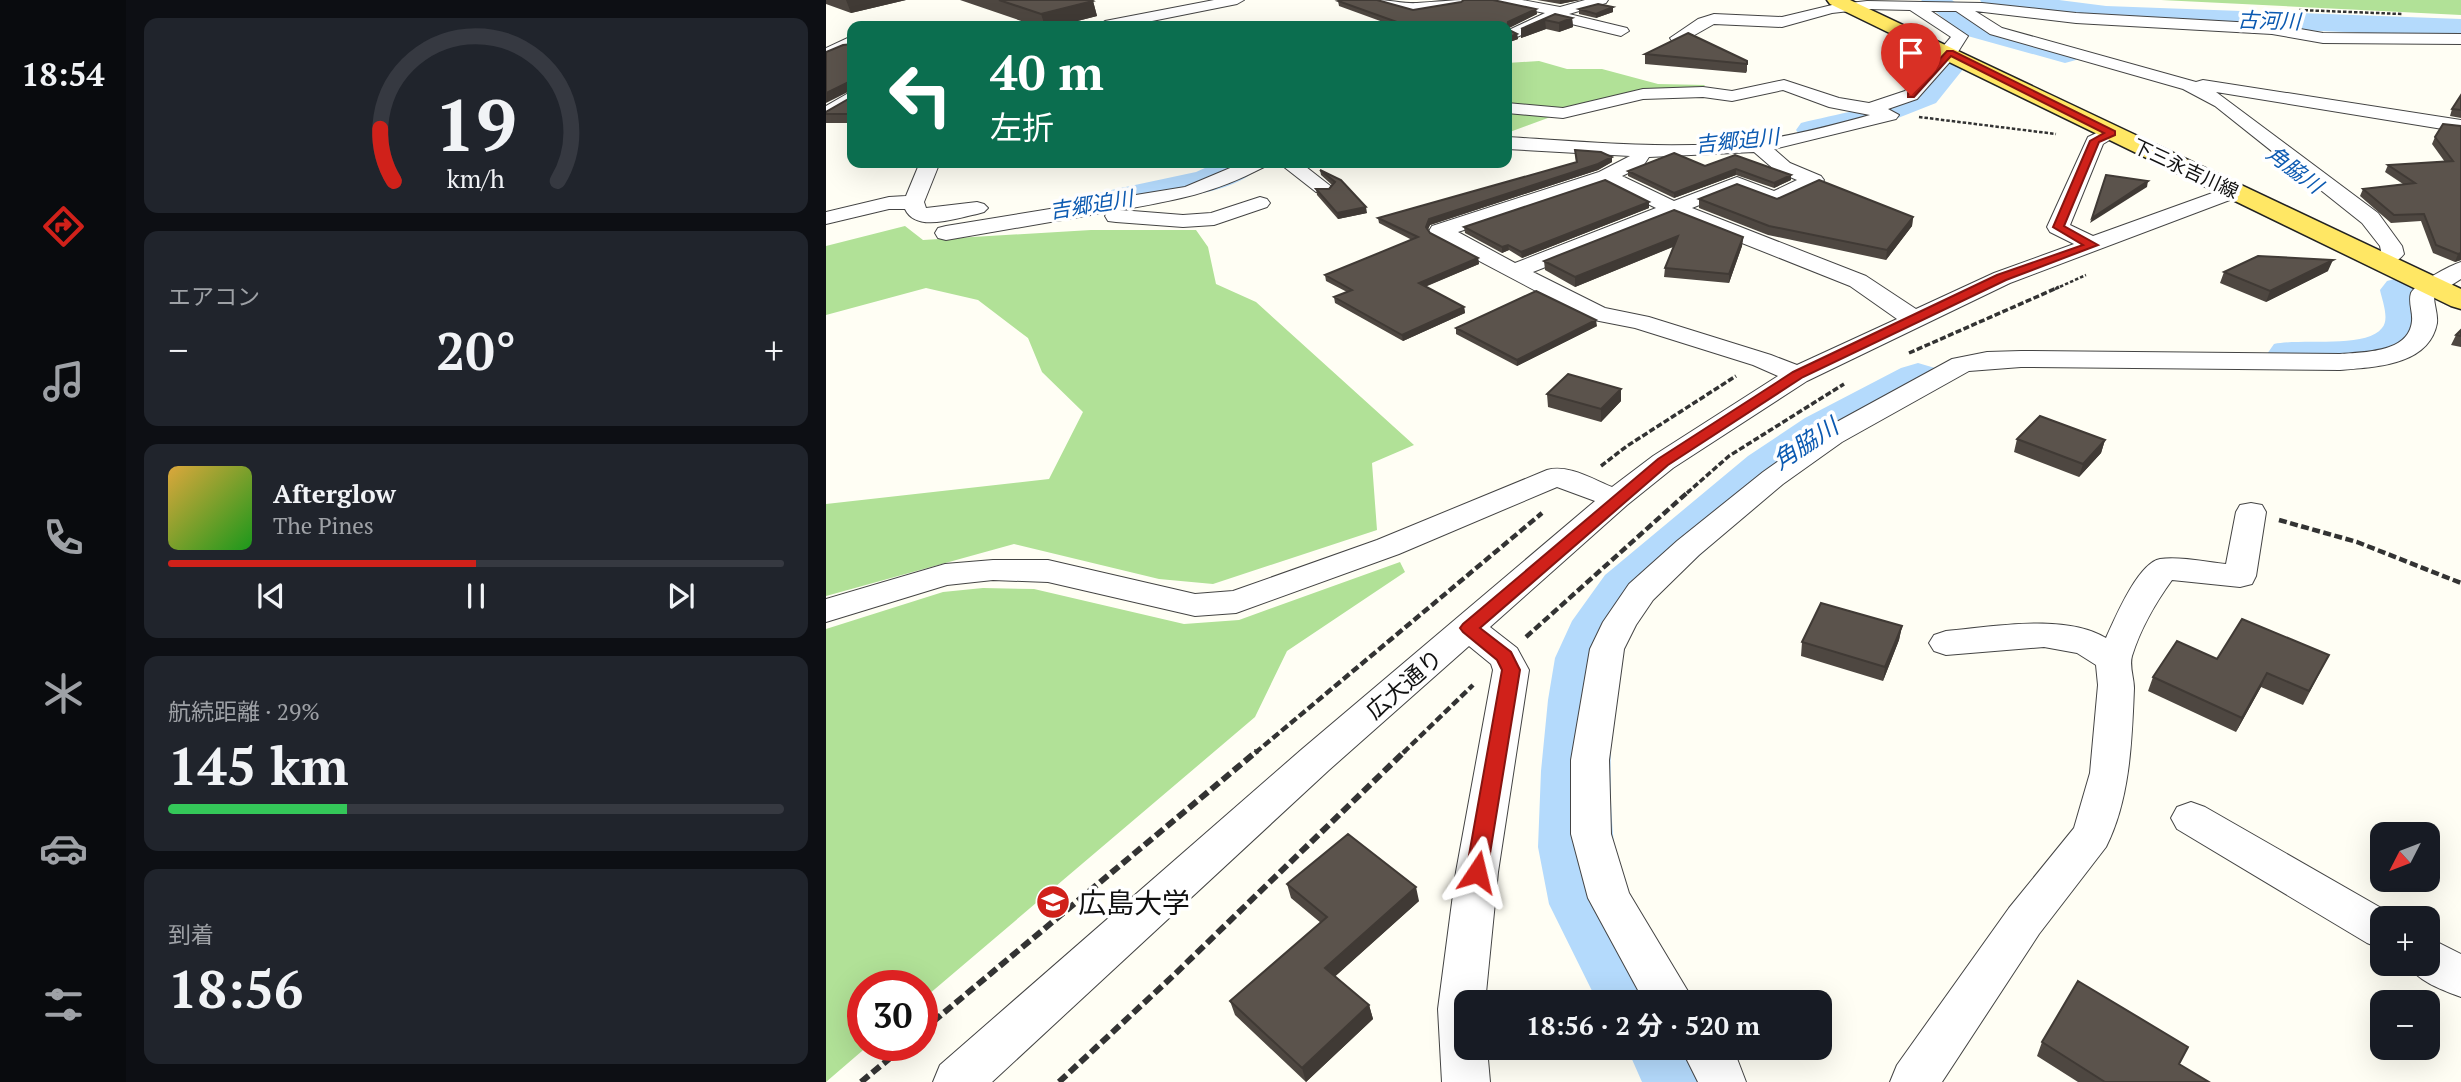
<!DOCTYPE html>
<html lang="ja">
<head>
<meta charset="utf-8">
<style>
  :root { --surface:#171b24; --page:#20242c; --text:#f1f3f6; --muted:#9ea1a6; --line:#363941; --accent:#d0211a }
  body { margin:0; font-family:"PT Serif","Noto Sans JP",serif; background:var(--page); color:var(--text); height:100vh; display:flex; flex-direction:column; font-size:26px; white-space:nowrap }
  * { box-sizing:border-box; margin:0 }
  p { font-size:23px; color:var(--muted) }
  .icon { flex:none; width:38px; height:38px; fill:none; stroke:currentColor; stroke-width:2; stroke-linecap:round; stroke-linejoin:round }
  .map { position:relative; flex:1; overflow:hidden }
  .drawer { display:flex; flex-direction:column; gap:18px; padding:18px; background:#0d0f14; width:700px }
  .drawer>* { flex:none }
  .banner { position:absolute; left:21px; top:21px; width:665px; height:147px; border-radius:14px; box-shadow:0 7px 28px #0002; background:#0b6e4f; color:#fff; overflow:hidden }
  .needle { width:46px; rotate:228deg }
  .tools { position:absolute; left:1544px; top:822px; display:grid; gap:14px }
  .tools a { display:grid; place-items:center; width:70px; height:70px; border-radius:14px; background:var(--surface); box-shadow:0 7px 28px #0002; font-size:35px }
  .speed { position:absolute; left:21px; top:970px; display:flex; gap:14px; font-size:35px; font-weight:700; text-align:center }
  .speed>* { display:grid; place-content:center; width:91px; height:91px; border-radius:50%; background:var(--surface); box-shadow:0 7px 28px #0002; line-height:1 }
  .speed .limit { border:10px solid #d22; background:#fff; color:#111 }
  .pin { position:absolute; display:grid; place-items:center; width:60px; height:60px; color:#fff; margin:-72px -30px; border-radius:50% 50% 50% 0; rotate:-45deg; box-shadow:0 0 7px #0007 }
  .pin .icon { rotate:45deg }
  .me { position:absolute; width:77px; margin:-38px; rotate:10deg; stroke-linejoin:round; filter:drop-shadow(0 0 5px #0008) }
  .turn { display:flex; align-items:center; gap:24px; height:147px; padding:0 28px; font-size:32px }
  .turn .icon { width:91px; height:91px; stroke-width:2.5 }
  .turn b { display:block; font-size:49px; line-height:60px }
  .big { font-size:52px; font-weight:700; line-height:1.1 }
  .drawer .widget { flex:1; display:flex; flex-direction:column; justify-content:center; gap:10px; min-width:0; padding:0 24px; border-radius:14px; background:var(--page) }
  .drawer .dial { align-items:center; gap:0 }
  .dial svg { height:182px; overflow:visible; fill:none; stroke:var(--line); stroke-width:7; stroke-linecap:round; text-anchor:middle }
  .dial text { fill:var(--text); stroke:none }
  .song { display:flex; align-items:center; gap:21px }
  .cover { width:84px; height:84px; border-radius:10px; background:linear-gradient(135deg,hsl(40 70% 55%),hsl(120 70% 35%)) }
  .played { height:7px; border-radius:4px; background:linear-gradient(90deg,var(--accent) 50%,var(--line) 50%) }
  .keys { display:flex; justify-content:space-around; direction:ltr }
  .heat { display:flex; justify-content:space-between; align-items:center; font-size:38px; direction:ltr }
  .charge { height:10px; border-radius:5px; background:linear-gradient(90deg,#34c759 29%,var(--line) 0) }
  .trip { position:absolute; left:628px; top:990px; width:378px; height:70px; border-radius:14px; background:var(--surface); box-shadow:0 7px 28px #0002; font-weight:700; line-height:70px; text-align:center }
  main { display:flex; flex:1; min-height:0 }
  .tab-bar { display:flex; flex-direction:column; width:126px; justify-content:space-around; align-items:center; background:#090b0e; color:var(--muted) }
  .tab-bar .icon { width:49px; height:49px }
  .tab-bar .current { color:var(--accent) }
  .tab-bar b { font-size:32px; color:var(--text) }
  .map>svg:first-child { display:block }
</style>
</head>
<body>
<main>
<nav class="tab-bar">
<b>18:54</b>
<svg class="icon current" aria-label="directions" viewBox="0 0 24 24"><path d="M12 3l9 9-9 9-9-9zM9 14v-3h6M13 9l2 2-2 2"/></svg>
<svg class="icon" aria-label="music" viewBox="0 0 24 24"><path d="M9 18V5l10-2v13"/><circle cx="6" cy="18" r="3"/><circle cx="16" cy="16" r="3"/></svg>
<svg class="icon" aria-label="phone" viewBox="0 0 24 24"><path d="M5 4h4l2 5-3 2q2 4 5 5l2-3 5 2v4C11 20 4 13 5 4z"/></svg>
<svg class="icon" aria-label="climate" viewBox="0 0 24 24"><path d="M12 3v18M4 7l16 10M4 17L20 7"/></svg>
<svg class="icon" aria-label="car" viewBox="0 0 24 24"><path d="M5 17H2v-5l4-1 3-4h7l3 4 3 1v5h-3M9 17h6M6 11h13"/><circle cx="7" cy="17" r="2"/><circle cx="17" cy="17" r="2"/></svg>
<svg class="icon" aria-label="filters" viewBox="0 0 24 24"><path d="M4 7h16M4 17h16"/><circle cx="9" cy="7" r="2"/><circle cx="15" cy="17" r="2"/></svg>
</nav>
<section class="drawer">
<div class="widget dial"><svg viewBox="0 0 100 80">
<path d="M14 69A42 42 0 1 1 86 69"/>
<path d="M14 69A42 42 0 0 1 8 46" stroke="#d0211a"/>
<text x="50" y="56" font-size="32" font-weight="700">19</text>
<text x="50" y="72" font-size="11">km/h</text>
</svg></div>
<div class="widget"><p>エアコン</p>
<div class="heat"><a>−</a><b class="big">20°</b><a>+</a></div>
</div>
<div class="widget">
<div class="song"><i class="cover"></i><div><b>Afterglow</b><p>The Pines</p></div></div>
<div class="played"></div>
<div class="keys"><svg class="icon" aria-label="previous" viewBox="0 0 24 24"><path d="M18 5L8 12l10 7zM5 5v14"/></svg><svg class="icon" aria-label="pause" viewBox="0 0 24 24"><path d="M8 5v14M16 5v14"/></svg><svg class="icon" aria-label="next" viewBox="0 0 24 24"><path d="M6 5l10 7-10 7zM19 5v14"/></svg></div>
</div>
<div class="widget"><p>航続距離 · 29%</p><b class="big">145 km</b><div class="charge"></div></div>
<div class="widget"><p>到着</p><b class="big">18:56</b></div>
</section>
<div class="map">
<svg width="1635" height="1082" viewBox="0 0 1635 1082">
  <rect width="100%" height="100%" fill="#fffef4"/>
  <path fill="#b1e197" d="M1335,0H1635V15Z
    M713,61L741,69H776L832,84L879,85L875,90L817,89L735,109L681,105V63Z
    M681,111L730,115L681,133Z
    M79,226L97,240L265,230H370L382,247L390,284L430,302L588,445L546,463L551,530L387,584L333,579L188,544L0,596V504L223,479L257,412L216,372L202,338L152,300L100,288L0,315V246Z
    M574,562L579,572L461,651L429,717L96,1000V985H37V1045H43L0,1082V629L117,592L157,588L208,589L358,624L413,620Z"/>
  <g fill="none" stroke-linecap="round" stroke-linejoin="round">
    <path fill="#b4dafc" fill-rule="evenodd" d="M1095,0H1126L1158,23L1250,48L1254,54L1250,60L1239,63L1138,35Z
      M1154,0H1233L1280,6L1635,19V37L1280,22L1167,8L1158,6Z
      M1123,59L1134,61L1138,68L1110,103L1072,118L987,140L975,137L970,130L975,123C1010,114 1054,108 1086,90C1101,81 1105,63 1123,59Z
      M390,163H436C425,179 399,188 381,192L276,215L262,211L257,203L262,195L370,172Z
      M1576,277L1591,281C1603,298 1608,319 1597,337C1571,376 1489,374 1448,364L1441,354L1448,344C1474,338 1540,349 1556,328C1564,319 1556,300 1554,290L1561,281Z
      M1092,363L1109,368L1116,378L1109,388L1015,440L960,478L821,603C810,620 797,639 793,660C783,713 778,851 801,899C817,935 841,967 857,1003H772L723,904L712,847L715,771L722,700L729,658L746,621L779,575L922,456L979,418L1075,368Z
      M801,1048H894L909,1082H816Z"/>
    <g stroke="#444" stroke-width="2">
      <path id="minor" d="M388,0H418L411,4L301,26H271L279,21Z
        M551,0C563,0 580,4 591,3C608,2 625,0 642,0L635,4L587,12L553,3Z
        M666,0H696L734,7L759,0H782L780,3L743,14L801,28L803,31L795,36L729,20L691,37L683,32L685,29L719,13L668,3Z
        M1041,1L1156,3L1250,13L1446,24L1497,33L1635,34V44L1497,43L1446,34L1250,23L1149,11L1176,28L1370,82L1377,80L1635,120V132L1390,92L1552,213L1576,246L1578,254C1571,264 1553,268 1542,265L1539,260L1542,255L1555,251L1554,246L1536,223L1389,106L1357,89L1164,34L1130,11H1105L1142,36L1130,55L1091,99L1062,109L1073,115L1070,119L948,149L964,163L995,176L998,180L995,184L949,205L911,190L866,208L1040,276L1090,309L1168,273L1248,244L1224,232L1221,227L1262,137L1279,129H1293L1295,133L1277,144L1244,225L1267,236L1403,187H1417L1420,191L1417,195L1184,283L981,381L847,468L801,505L664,627L691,648L703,670L672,872L659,1003H640V1048H661L664,1082H616L612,1009L630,872L667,670L665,664L643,646L503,770L166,1082H107L114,1065L475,750L769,501L731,487L573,554L410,613L369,616L222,582L167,580L121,585L0,622V599L119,564L167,560H222L369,594L407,591L551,540L721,470C742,464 766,479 786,487L827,456L952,376L927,365L809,328L763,319L606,236L603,231L606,226L773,172L804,156L681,149V137C766,142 849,151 934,140C971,135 1008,125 1044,115L1003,107L957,90L906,101L877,97L817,99L737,118L681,113V103L737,108L817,89L877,87L906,91L958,80L1013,98L1043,103L1079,91L1125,37L1084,10L1041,9L1006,13L956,27L888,24L858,41H846L844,38L872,19L888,14L956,17L1006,5ZM928,152L950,171L971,180L948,191L911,177L848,201L796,176L817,166L823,157ZM779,183L830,208L689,263L632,232ZM848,216L1024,286L1071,319L971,365L945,355L823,317L779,308L707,272Z
        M26,36V47L0,59V48Z
        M26,91V104L0,120V106Z
        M90,163H110L112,167L98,202L100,208L151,202L158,204L162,208L158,212L151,214C130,218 90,233 79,209H63L0,224V212L63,197L80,196L92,167Z
        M416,163H441L438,167C386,194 351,200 294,210L357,215L385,213L434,197L441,199L444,203L441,207L388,225L357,227L290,222L282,221L279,216L282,212L120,240L112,238L109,233L112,228L120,226L359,187Z
        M453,163H475L507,188L504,192H490Z
        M1635,262V279L1608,296C1608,305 1612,314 1611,323C1603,366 1548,367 1514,370L1195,367L1143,371L1016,442L957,484L873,555L827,600L810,625L798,649L783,760L785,834L803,893L869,1003H819L762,898L745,834V760L764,649L777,622L803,584L851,541L937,472L996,430L1126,359L1161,352L1195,351L1514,354C1538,352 1583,353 1586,321C1587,312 1582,302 1585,293C1589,284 1625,265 1635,262Z
        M1425,503L1436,505L1440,512L1430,576L1426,584L1414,587L1346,580C1330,602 1314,630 1306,656C1303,666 1308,678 1308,688C1306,740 1304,800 1280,847L1213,934L1116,1082H1064L1071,1065L1183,908L1248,828L1264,773L1272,685L1270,665L1251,653L1218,647L1120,655L1108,651L1103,643L1108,635L1120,631C1167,627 1238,613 1280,638C1289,618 1312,563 1334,559C1354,556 1380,562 1400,564L1410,512L1414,505Z
        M1365,802L1379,807L1571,917L1572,919H1556V949L1541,943L1351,829L1345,818L1351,807Z
        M1601,937L1635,954V997C1619,991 1590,981 1582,964H1601Z
        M855,1048H907L920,1082H872Z"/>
    </g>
    <g stroke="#222" stroke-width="3">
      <path id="major" d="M1001,0H1024L1635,289V309L1625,306L1004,4Z"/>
    </g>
    <path stroke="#333" stroke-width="2.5" stroke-dasharray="3.5 2" stroke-linecap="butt" d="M1473,10L1576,14
      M1093,117L1230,134
      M1229,289L1260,275"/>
    <path stroke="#333" stroke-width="3.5" stroke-dasharray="6 2.5" stroke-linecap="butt" d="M1083,353L1233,287
      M775,466L801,446L910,376
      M861,493L903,456L1018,384"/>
    <path stroke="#333" stroke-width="4.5" stroke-dasharray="8 3.5" stroke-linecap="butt" d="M1453,520L1531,542L1635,583
      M700,637L863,491
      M429,753L716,513
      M577,753L647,685"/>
    <path stroke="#333" stroke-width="6" stroke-dasharray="10 4.5" stroke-linecap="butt" d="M96,1031L431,751
      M35,1082L80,1045
      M233,1082L348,975L579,751"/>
    <use href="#minor" fill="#fff" fill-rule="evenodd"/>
    <use href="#major" fill="#ffe764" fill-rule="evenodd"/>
  </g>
  <path fill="#4e4741" d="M0,0H80L25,13L0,4Z
    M134,0H265L267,1L271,16L232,26H210Z
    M711,0H754L734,4Z
    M512,1L587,10L667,1L710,9L711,14L683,28L682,30L691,34L692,39L681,43V26H568L513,6Z
    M753,9L787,12L770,18L753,14Z
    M729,14L746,18L747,27L733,32L720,29L695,38V29Z
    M26,44V123H0V112L24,98Z
    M819,54L921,61V71L920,73L819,64Z
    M1635,95V118L1624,116L1626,109Z
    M1635,126V260L1629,262L1607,253L1595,221L1565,223L1534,196L1537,189L1577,184L1559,172L1562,165L1619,162L1606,144L1609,137Z
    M749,150L786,162L772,170L604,225L602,229L604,233L652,258L653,264L599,287L638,307L639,313L577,341L509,303L508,297L521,292L500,281L499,275L586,240L553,223L552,218L750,163Z
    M879,166L965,175V180L948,188L910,175L848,198L802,176V171Z
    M494,170L515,180L541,213L512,219L491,195L490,189H503L506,185L495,175Z
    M873,199H951L1087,217L1086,226L1060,260L942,235L873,208Z
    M823,202V208L696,258L683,250L676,253L639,233L638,227Z
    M917,237L916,246L903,283L838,277L839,268L847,247L749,287L719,270L718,261Z
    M1502,271L1440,302L1394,283L1398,272Z
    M771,326L691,366L630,334V328Z
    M1635,330V347L1625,345L1630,335Z
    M795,389V401L775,422L722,407L721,394Z
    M1191,439L1279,440L1275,453L1253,477L1188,452Z
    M1076,626L1073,640L1057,681L975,656L976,642Z
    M1503,655L1477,705L1435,687L1410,732L1322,691L1327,677L1391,659Z
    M461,884L593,901L509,976L543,1005L547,1019L480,1082L409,1015L404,1001L495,923L465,898Z
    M1216,1042L1353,1064L1383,1082H1252L1211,1056Z"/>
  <path fill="#403a35" d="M20,0H80L25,13Z
    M734,0H754L734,4Z
    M267,1L271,16L232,26H219L215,14Z
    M787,7V12L770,18V14Z
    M710,9L711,14L683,28L682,34V22Z
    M746,18L747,27L733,32V23Z
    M719,20L720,29L695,38V29Z
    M691,34L692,39L681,43V38Z
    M25,81L26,90L0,103V93Z
    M786,157V162L772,170L604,225L601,232L600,227L603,219Z
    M910,169V175L848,198V193Z
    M965,175V180L948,188V183Z
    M1322,181L1321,187L1264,223L1266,218Z
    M823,202V208L696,258L695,252Z
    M540,207L541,213L512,219L511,213Z
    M1087,217L1086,226L1060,260L1061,250Z
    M852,236L851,245L749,287V277Z
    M917,237L916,246L903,283V274Z
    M682,245L683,250L676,253V247Z
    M1635,253V260L1629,262L1632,254Z
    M652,258L653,264L593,289V283Z
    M1507,260L1502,271L1440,302L1444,291Z
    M638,307L639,313L577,341L576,335Z
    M770,320L771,326L691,366V360Z
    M795,389V401L775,422V409Z
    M1279,440L1275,453L1253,477L1257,464Z
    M1076,626L1073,640L1057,681L1059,667Z
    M1441,673L1435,687L1410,732L1416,718Z
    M590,887L593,901L503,982L499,968Z
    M543,1005L547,1019L480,1082L476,1068Z"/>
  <path fill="#5b534c" stroke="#403a35" stroke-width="2" d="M173,0H265L267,1L215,14Z
    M516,0H551L587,10L635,2L638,0H667L710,9L682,22L681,29L691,34L681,38V26H582L512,1Z
    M772,4L787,7L770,14L753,9Z
    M729,14L746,18L733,23L719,20L695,29Z
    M862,33L921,61V64L819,54Z
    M26,44V114H0V112L24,98L25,81L0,93V52L17,45Z
    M1635,95V110L1626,109Z
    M1617,124L1635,126V253L1632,254L1610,245L1598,214L1568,215L1537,189L1589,183L1562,165L1627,161L1609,137Z
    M749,150L775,152L786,157L772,164L603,219L600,227L604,233L652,258L593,283L638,307L576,335L508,297L526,290L499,275L592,237L552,218L751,162Z
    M848,153L879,166L909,155L965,175L948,183L910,169L848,193L802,171Z
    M494,170L515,180L540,207L511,213L490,189H503L509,182Z
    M1280,175L1322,181L1266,218Z
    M779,180L823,202L695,252L682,245L676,247L638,227Z
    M993,180L1087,217L1061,250L943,226L873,199L911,184L951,199Z
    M848,210L917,237L903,274L839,268L852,236L749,277L718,261Z
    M1432,256L1507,260L1444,291L1398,272Z
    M710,291L770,320L691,360L630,328Z
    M1635,330V336L1630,335Z
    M742,374L795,389L775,409L721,394Z
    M1214,416L1279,440L1257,464L1191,439Z
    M995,603L1076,626L1059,667L976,642Z
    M1416,619L1503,655L1483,691L1441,673L1416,718L1327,677L1351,641L1391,659Z
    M522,834L590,887L499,968L543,1005L476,1068L404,1001L501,917L461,884Z
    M1252,981L1362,1047L1353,1064L1383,1082H1279L1216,1042Z"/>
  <path fill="#d0211a" stroke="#871511" stroke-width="2" d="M1121,51H1127L1289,131V135L1273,142L1238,226L1272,245L1180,280L977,377L842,465L654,628L685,652L694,670L661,872L658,879L651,881L643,879L640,872L676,670L671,660L637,632L634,628L637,624L832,459L967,372L1171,275L1257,245L1227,227L1264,141L1278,133L1125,56L1088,97H1082V93Z"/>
  <defs>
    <g id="university-disc" transform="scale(1.75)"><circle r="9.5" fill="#d0211a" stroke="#fff"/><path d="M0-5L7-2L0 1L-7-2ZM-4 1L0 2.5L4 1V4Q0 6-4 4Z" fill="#fff"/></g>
  </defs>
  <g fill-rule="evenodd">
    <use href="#university-disc" x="227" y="902"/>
  </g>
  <g text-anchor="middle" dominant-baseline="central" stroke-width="7" stroke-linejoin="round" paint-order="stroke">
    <g font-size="19" fill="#111" stroke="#fff">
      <text transform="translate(1360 168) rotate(25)">下三永吉川線</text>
    </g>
    <g font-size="21" font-style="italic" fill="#0c5ab1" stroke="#fff">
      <text transform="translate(1443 20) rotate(2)">古河川</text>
      <text transform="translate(911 140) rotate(-6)">吉郷迫川</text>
      <text transform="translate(1469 169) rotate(37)">角脇川</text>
      <text transform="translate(265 204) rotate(-9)">吉郷迫川</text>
    </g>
    <g font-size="23" fill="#111" stroke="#fff">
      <text transform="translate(578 684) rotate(-41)">広大通り</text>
    </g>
    <g font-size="24" font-style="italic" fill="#0c5ab1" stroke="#fff">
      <text transform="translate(979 443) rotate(-33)">角脇川</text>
    </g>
    <g font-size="28" fill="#111" stroke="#fff" text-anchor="start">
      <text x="252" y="902">広島大学</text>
    </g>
  </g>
</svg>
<div class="tools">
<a><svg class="needle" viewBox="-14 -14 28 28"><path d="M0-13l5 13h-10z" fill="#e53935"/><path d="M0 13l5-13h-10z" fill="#9ea1a6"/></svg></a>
<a>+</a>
<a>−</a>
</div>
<div class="speed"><div class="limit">30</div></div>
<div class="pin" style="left:1085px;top:95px;background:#d93025"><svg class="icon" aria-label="arrive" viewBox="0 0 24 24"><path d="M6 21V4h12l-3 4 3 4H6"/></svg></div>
<svg class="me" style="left:651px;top:872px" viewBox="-20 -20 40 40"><path d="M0-17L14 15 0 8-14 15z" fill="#d0211a" stroke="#fff" stroke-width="4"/></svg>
<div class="trip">18:56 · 2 分 · 520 m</div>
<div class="banner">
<div class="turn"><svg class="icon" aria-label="left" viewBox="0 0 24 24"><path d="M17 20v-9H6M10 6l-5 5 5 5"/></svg><div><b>40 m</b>左折</div></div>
</div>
</div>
</main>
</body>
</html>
